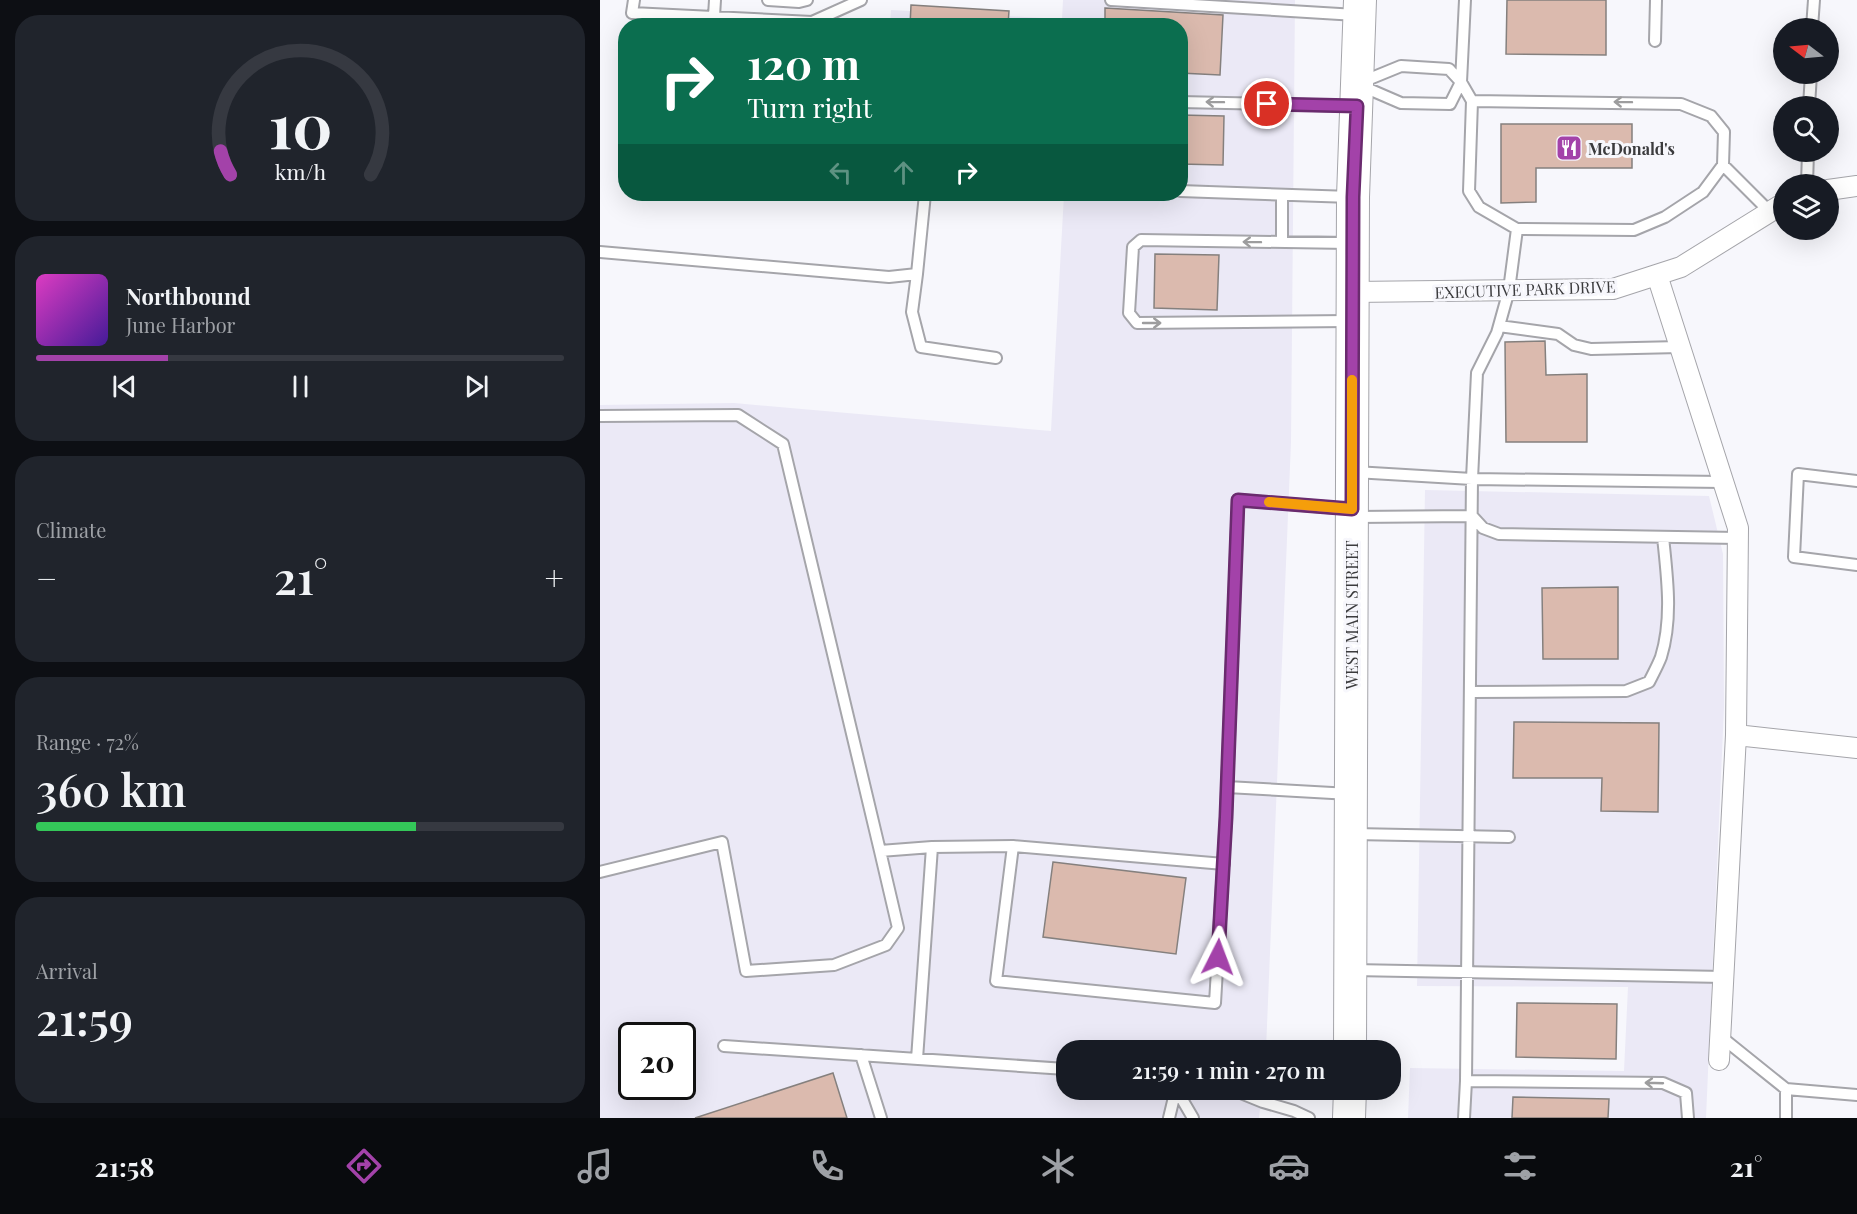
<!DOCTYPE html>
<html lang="en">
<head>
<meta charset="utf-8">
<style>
  :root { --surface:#171b24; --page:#20242c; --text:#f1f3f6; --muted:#9ea1a6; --line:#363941; --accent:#a342a9 }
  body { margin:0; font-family:"Playfair Display",serif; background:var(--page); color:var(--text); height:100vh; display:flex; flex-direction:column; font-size:22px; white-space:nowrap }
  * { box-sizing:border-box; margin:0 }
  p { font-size:20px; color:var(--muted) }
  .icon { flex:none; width:33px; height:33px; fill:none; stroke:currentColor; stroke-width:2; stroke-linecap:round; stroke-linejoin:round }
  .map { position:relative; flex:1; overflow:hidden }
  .panel { display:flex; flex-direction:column; gap:15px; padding:15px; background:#0d0f14; width:600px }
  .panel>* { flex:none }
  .top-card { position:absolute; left:18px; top:18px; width:570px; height:183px; border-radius:24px; box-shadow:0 6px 24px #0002; background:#0b6e4f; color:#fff; overflow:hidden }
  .needle { width:39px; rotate:286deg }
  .buttons { position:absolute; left:1173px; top:18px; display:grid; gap:12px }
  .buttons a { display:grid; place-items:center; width:66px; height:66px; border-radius:50%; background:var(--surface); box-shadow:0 6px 24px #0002; font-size:30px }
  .speed { position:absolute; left:18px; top:1022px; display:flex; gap:12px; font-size:30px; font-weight:700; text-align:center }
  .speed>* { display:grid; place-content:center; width:78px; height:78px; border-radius:50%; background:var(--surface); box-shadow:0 6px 24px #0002; line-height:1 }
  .speed .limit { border:3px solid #111; border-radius:9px; background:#fff; color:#111 }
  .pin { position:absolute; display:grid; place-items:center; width:51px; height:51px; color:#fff; margin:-26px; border:3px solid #fff; border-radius:50%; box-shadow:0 2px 6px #0007 }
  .me { position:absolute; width:66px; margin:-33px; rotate:3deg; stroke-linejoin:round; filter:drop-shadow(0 0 4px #0008) }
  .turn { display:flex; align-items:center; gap:21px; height:126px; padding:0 30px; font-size:27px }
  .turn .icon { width:78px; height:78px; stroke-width:2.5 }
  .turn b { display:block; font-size:42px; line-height:51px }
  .lanes { display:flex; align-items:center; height:57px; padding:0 30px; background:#0003; justify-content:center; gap:30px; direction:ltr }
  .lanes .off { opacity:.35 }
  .big { font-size:45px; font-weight:600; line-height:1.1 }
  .panel .widget { flex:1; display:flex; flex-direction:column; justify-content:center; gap:9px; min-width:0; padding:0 21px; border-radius:24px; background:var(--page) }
  .panel .dial { align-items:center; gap:0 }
  .dial svg { height:156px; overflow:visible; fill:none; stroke:var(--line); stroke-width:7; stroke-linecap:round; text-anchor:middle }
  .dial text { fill:var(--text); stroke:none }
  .song { display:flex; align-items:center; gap:18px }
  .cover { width:72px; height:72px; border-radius:9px; background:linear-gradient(135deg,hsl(310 70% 55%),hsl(260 70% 35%)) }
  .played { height:6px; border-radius:3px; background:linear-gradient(90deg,var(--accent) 25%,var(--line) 25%) }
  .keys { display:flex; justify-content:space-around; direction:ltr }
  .heat { display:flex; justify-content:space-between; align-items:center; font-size:33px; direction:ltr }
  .charge { height:9px; border-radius:4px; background:linear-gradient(90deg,#34c759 72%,var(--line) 0) }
  .trip { position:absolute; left:456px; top:1040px; width:345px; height:60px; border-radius:24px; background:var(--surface); box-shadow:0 6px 24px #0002; font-weight:600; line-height:60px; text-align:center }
  .tab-bar { display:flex; height:96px; justify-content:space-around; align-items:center; background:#090b0e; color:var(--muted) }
  .tab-bar .icon { width:42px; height:42px }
  .tab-bar .active { color:var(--accent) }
  .tab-bar b { font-size:27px; color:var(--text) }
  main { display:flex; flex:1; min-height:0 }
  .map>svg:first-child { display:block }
</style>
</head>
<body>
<main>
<section class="panel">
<div class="widget dial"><svg viewBox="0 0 100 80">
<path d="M14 69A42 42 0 1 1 86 69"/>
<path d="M14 69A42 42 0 0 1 9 57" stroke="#a342a9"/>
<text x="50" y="56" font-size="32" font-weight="700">10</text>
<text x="50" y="72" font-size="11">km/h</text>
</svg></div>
<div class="widget">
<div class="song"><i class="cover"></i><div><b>Northbound</b><p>June Harbor</p></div></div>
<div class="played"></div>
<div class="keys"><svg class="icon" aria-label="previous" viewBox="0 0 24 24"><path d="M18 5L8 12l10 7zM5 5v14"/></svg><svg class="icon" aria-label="pause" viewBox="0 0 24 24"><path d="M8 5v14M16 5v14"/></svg><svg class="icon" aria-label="next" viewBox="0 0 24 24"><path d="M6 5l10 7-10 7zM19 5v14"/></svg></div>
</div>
<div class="widget"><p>Climate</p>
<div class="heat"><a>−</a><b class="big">21°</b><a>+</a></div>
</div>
<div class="widget"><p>Range · 72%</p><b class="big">360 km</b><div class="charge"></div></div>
<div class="widget"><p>Arrival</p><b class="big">21:59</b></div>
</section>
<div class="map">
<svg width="1257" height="1118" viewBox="0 0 1257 1118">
  <rect width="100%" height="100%" fill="#f7f7fc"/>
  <path fill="#ebe9f6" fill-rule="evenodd" d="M463,0H695L691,442L666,1050H466V1089H662L659,1118H0V405L134,403L451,431L464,194H580V26L290,25L291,10L462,19ZM32,1035H82V1086H32Z
    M825,490L1109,496L1123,554L1124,707L1106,1118H808L810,1068L1024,1071L1028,987L817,986Z"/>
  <path fill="#dbbaae" stroke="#85807e" stroke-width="1.5" d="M907,0H1006V55L906,54Z
    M311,5L409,11L408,25L416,26H310Z
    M505,8L623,15L620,75L580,73V26H505Z
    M580,115L624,116L623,165L580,164Z
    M901,124H1032V168H936V202L901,203Z
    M555,254L619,255L617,310L554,308Z
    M945,341L946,375L987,374V442H906L905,342Z
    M1018,587V659H943L942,588Z
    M914,722L1059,723L1058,812L1001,811L1002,778H913Z
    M453,862L586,878L576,954L443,937Z
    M917,1003L1017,1004L1016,1059L916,1057Z
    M233,1073L247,1118H95Z
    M913,1097L1009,1099L1008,1118H912Z"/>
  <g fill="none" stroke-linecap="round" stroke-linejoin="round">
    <g stroke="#a5a5aa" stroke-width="14">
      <path id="service" d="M34,0L32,13L212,22L261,0
        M168,0L199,2L207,0
        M511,0L756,15
        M114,16L115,0
        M1212,28L1214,0
        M1055,41L1056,0
        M801,66L849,69L861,82L850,104L801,103L757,84Z
        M872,101L1081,104L1111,116L1124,132L1123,165L1103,192L1065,217L1034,230L917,229
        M580,102L754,106
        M1209,106L1211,74
        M1123,165L1170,212
        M1207,184L1208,152
        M580,191L751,197
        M682,242V195
        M0,252L289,277L317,274L325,194
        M317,274L312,312L321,347L396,358
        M749,321L537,323L529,313L533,247L541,240L749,243
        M899,326L958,334L974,345L991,349L1080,347
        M0,416L138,415L183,444L280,851L332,847L317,1059
        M755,472L872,479L1123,482
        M1257,481L1198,474L1194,557L1257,565
        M755,517L872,516L883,528L899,534L1138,538
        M870,692L1026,691L1049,682C1053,674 1058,665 1061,657C1073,618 1067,576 1063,537
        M627,787L750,794
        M754,834L909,837
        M413,846L624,864
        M332,847L413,846L396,981L615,1003L626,817L638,500L750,509
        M0,872L122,842L146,971L234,965L286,945L298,928L280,851
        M753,970L1124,977
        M1120,1036L1186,1089V1118
        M124,1046L466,1069
        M261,1055L281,1118
        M866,1081L1063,1083L1086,1093L1088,1118
        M576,1089L593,1118
        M631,1089L663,1102L694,1111L709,1118
        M1186,1089L1257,1095
        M569,1118L576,1089
        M864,1118L866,1081L872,479L877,373L897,333L909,290L917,229L879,207L869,191L872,101L861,82L865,0"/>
    </g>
    <g stroke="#a5a5aa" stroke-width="22">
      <path id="minor" d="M1228,190L1257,186
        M1057,275L1138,528L1136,735L1119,1060
        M752,292L1013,289L1081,267L1184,203
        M1136,735L1257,748"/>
    </g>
    <g stroke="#a5a5aa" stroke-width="34">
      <path id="primary" d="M750,1050L753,197L760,0
        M749,1118L750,1089"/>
    </g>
    <use href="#service" stroke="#fff" stroke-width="10"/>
    <use href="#minor" stroke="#fff" stroke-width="20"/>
    <use href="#primary" stroke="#fff" stroke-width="32"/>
  </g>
  <defs><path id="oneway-shaft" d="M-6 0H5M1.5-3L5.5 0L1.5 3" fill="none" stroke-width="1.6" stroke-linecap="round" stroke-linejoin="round" transform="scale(1.5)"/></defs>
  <g stroke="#9d9d9e">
    <use href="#oneway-shaft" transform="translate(615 102) rotate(-179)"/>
    <use href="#oneway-shaft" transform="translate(1023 102) rotate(-179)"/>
    <use href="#oneway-shaft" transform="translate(652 242) rotate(-179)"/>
    <use href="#oneway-shaft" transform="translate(552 323)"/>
    <use href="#oneway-shaft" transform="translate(1054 1083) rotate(-178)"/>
  </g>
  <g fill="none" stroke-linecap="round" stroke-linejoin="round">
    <g stroke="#6a2b6e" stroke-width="15">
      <path id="route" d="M618,957L626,817L638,500L752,509L753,197L757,106L667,104"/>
    </g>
    <use href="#route" stroke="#a342a9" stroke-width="10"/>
    <path stroke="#f59e0b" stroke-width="10" d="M669,502L752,509V380"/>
  </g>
  <defs>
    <g id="restaurant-square" transform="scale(1.35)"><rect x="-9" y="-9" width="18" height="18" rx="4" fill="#a342a9" stroke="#f7f7fc"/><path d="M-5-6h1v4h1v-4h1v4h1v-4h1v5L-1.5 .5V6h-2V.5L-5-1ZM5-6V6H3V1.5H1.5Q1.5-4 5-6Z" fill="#fff"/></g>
  </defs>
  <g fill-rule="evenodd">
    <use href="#restaurant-square" x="969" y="148"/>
  </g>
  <g text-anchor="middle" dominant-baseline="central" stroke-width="6" stroke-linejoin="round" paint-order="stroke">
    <g font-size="16" font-weight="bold" fill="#3b3b3d" stroke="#f7f7fc" text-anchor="start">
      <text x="988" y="148">McDonald's</text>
    </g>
    <g font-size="16" fill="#3b3b3d" stroke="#f7f7fc">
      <text transform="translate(925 289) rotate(-2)">EXECUTIVE PARK DRIVE</text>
      <text transform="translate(751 615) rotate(-90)">WEST MAIN STREET</text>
    </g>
  </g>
</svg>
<div class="buttons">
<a><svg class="needle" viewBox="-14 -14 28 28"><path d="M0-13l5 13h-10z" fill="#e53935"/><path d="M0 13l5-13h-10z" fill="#9ea1a6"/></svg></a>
<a><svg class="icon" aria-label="search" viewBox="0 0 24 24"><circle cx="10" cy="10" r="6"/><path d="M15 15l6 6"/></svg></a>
<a><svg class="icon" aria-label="layers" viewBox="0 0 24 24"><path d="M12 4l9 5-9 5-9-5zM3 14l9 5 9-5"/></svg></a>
</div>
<div class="speed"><div class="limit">20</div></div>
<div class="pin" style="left:667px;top:104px;background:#d93025"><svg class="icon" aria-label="arrive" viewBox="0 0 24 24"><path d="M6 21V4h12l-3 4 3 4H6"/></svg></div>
<svg class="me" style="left:618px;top:957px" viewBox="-20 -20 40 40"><path d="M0-17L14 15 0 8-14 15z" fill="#a342a9" stroke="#fff" stroke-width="4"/></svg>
<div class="trip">21:59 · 1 min · 270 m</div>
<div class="top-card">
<div class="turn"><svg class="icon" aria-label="right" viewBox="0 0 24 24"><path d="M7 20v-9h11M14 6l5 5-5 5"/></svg><div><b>120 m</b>Turn right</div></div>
<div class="lanes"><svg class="icon off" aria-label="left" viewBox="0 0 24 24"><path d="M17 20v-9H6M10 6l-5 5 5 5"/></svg><svg class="icon off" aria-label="ahead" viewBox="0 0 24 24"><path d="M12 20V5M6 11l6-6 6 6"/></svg><svg class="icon" aria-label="right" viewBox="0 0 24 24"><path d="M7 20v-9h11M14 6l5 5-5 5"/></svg></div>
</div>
</div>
</main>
<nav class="tab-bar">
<b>21:58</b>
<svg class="icon active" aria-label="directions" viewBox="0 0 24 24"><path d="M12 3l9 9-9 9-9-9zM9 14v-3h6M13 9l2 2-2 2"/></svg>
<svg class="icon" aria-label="music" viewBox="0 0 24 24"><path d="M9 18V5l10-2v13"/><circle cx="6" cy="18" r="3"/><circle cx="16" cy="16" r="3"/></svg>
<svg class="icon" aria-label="phone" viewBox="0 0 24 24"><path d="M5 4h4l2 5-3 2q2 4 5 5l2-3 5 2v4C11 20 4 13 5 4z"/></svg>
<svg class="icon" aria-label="climate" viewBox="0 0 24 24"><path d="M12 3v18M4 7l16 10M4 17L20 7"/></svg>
<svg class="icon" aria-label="car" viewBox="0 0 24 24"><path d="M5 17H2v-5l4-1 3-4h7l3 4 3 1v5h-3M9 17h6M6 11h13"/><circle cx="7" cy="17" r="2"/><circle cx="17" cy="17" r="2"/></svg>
<svg class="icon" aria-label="filters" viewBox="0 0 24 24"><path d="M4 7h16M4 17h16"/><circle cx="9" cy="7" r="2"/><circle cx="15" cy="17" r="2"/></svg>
<b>21°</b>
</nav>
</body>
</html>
